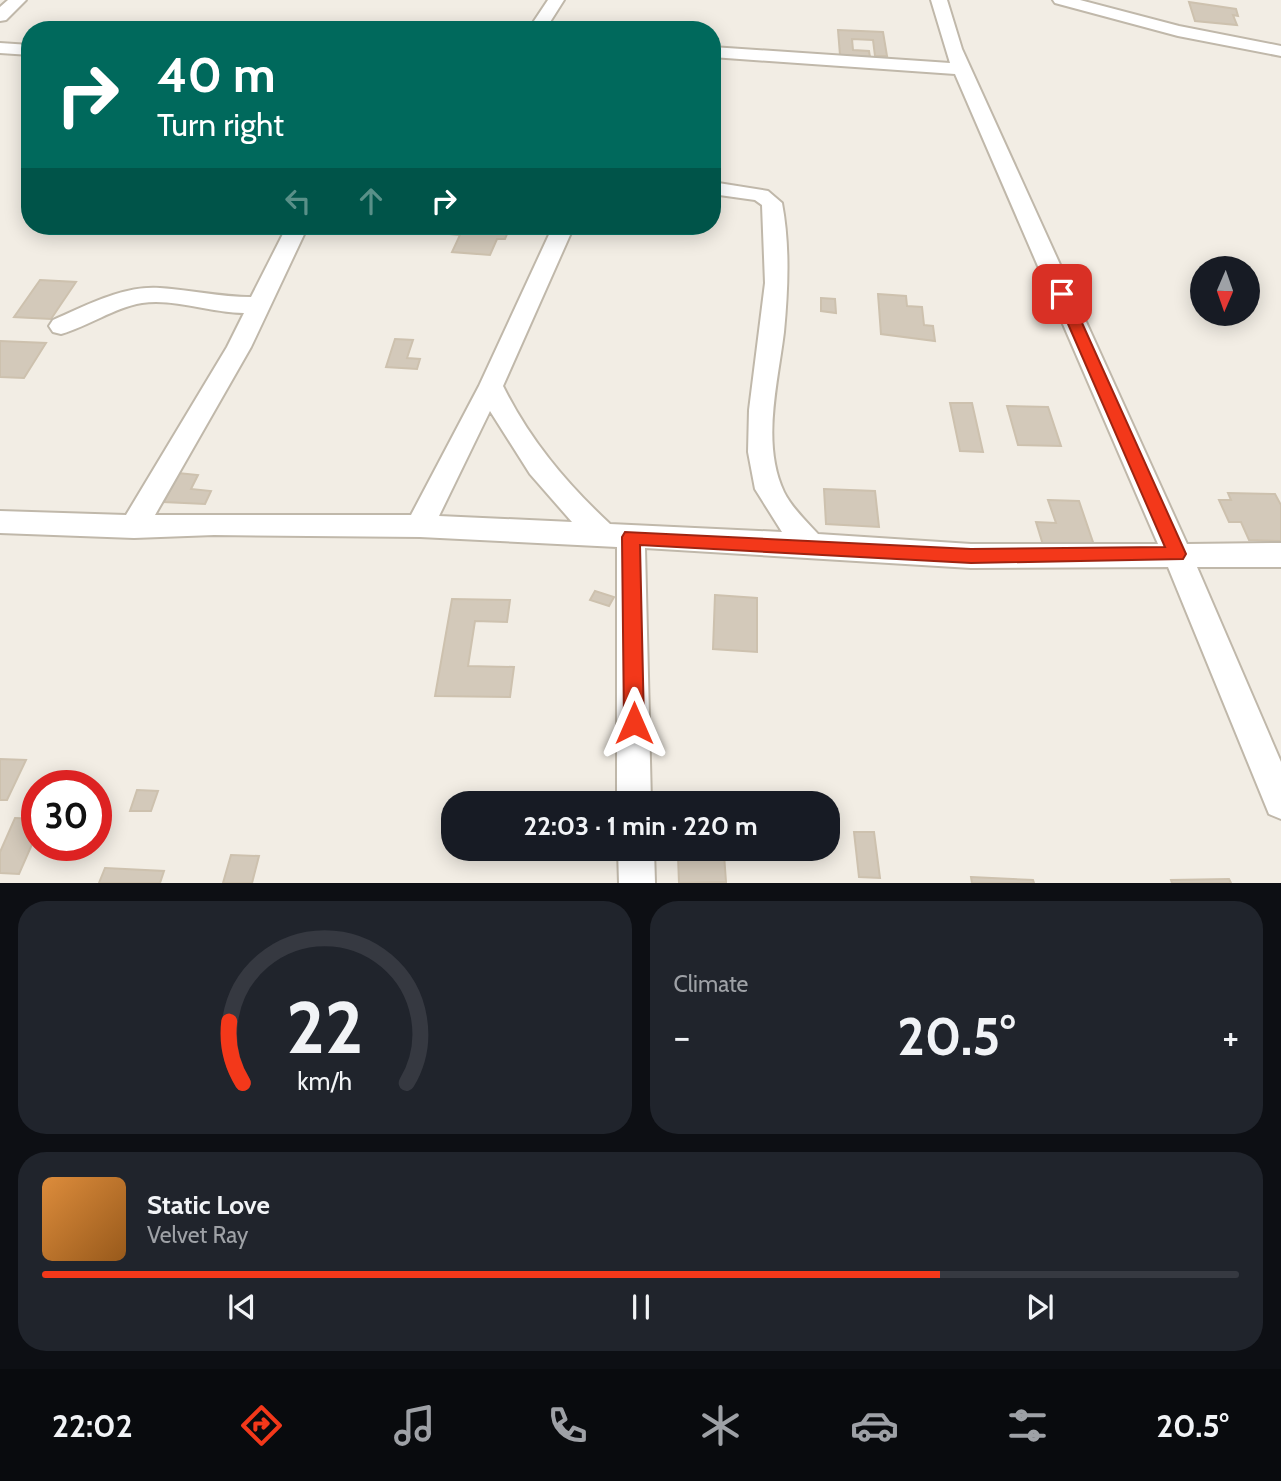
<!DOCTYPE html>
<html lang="en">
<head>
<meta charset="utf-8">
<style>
  :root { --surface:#171b24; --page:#20242c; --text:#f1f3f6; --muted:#9ea1a6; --line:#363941; --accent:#f3381a }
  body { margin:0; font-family:Cabin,sans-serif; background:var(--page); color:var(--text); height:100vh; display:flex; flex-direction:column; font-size:26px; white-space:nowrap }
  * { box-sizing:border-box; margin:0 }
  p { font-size:23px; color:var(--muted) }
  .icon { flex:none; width:38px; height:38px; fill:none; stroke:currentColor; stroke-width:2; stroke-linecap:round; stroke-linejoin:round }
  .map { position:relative; height:883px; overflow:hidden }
  .side { display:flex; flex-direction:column; gap:18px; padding:18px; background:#0d0f14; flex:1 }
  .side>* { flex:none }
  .hud { position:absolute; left:21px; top:21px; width:700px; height:214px; border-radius:28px; box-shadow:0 4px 18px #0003; background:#00695c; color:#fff; overflow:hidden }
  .needle { width:46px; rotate:182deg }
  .tools { position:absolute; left:1190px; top:256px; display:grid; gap:14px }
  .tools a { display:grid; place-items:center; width:70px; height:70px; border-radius:50%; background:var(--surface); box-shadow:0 4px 18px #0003; font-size:35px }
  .speed { position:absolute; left:21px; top:770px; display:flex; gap:14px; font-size:35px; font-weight:700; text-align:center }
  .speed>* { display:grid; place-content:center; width:91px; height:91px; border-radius:50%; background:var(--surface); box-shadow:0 4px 18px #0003; line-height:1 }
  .speed .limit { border:10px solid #d22; background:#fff; color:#111 }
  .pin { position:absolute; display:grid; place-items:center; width:60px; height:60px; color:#fff; margin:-30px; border-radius:14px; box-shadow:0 4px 10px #0006 }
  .me { position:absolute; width:77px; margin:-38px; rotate:0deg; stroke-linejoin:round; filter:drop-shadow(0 0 5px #0008) }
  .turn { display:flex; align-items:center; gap:24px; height:147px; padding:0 21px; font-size:32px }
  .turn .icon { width:91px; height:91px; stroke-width:2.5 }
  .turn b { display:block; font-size:49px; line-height:60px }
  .lanes { display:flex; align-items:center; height:66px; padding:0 21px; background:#0003; justify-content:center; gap:35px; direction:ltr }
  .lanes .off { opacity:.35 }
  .big { font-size:52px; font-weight:700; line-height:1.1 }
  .side .tile { flex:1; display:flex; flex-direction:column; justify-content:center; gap:10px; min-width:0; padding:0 24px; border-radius:28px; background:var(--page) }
  .side .dial { align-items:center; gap:0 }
  .dial svg { height:182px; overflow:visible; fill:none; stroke:var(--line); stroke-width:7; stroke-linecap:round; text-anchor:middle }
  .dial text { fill:var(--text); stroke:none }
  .song { display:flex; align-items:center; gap:21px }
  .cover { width:84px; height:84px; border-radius:10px; background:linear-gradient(135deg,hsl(30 70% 55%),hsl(30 70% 35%)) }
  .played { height:7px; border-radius:4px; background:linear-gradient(90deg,var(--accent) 75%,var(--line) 75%) }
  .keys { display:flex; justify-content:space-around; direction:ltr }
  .heat { display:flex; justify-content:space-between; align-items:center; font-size:38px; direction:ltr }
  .side .tiles { flex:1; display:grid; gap:18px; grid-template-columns:1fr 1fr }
  .tile:last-child { grid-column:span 2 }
  .trip { position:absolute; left:441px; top:791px; width:399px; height:70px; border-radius:28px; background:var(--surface); box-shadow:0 4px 18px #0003; font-weight:700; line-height:70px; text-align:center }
  .menu { display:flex; height:112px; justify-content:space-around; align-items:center; background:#090b0e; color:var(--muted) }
  .menu .icon { width:49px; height:49px }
  .menu .active { color:var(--accent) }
  .menu b { font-size:32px; color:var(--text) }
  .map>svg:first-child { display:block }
</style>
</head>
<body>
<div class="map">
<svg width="1281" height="883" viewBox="0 0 1281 883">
  <rect width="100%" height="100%" fill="#f2ede4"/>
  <path fill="#d3c9ba" stroke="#cdc1ae" stroke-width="2" d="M1189,2L1236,9L1238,16L1233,15L1237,25L1195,21Z
    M838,30L883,32L887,56H875L873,40L852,39L853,50L869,51L870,57L840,55Z
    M452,226H499L510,227L505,239H497L490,255L452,252L460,235L448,234Z
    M40,280L76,282L51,319L14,317Z
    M878,294L906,296L907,306L922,307L924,325L933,326L935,341L881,334Z
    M821,298L835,299L836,313L821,311Z
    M395,339L413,340L407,358L420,359L417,369L386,367Z
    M0,341L46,343L24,378L0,377Z
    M950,403H972L983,452L960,451Z
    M1007,406L1048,407L1061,446L1018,445Z
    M178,473L198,475L191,489L211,491L205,504L164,502Z
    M824,489L875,491L879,527L826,524Z
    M1228,493L1275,494L1281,505V541L1249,540L1241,522H1229L1219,500H1231Z
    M1048,500L1079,501L1095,548H1044L1036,522L1056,523Z
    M595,591L614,597L609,606L590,600Z
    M715,595L757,598V652L713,649Z
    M452,599L510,600L507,622L475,621L468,666L514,667L510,697L435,696Z
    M0,759L26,760L7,800H0Z
    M137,790L158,791L151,811H130Z
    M15,818L37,819V842H33L19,874L0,873V852Z
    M854,832H874L880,878L859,877Z
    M724,854L726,882L679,883L678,856Z
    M231,855L259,856L252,883H223Z
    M105,868L164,871L160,883H99Z
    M971,877L1033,880L1034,883H972Z
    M1229,879L1231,883H1172L1171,880Z"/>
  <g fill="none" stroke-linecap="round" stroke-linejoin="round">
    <g stroke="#c0b8aa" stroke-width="4">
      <path id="minor" d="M8,0H26L6,20L0,21V7Z
        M548,0H564L545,30H528Z
        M931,0H947L962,49L1187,544L1281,543V567H1197L1281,762V819L1269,814L1168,567L971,568L645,548L651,803H617V547L420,537L214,535L134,538L0,533V511L126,515L227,347L244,313C211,313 174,298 142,303C113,308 89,326 61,334L53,332L49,326L53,320C85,306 124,285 160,288C191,290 220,297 251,297L287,226H308L251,347L155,515H411L479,386L553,226H574L503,386C530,440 566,483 610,524L782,532L755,489L748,452L749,410L765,283L762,205L755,200L712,194V182L768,191L782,203C790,245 788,289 784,332C778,382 761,444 784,492C792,508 806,521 818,534L971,544H1158L955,74L712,57V47L950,63ZM490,411L530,474L572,522L439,516Z
        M1053,0H1080L1179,26L1281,46V56L1178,36L1055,3Z
        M0,43L30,45V55L0,53Z
        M618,849H654L655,883H619Z"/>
    </g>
    <use href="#minor" fill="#fff" fill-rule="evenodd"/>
  </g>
  <path fill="#f3381a" stroke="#9e2411" stroke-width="2" d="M1062,289L1069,294L1186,554L1183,559L971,563L640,545L644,723L641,729L634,732L627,729L624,723L622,537L625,532L971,549L1165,547L1055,294Z"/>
</svg>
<div class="tools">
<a><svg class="needle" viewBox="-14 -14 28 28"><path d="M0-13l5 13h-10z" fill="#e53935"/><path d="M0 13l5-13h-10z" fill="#9ea1a6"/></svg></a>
</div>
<div class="speed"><div class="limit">30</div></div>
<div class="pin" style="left:1062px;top:294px;background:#d93025"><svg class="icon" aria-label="arrive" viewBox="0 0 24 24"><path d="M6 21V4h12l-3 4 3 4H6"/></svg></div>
<svg class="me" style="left:634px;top:723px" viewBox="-20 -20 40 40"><path d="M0-17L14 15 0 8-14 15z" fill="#f3381a" stroke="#fff" stroke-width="4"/></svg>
<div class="trip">22:03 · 1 min · 220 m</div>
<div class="hud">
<div class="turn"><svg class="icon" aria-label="right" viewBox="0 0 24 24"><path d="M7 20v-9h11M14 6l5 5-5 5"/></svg><div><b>40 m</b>Turn right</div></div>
<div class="lanes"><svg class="icon off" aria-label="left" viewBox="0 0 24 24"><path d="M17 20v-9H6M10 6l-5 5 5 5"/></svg><svg class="icon off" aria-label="ahead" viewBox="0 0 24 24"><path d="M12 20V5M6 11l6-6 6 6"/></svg><svg class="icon" aria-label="right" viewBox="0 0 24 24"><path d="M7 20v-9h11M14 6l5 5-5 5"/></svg></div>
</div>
</div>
<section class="side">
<div class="tiles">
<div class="tile dial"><svg viewBox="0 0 100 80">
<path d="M14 69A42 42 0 1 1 86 69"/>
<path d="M14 69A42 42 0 0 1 8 42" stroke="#f3381a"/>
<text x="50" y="56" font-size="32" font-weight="700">22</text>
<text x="50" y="72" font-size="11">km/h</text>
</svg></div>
<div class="tile"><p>Climate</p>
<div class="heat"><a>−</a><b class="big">20.5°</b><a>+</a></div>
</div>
<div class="tile">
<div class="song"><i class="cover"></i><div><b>Static Love</b><p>Velvet Ray</p></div></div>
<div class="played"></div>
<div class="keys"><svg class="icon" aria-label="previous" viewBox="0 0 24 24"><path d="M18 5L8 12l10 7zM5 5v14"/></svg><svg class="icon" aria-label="pause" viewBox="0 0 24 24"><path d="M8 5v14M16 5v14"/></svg><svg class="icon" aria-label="next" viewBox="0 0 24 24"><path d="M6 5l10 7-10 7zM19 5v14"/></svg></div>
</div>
</div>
</section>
<nav class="menu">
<b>22:02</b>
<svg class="icon active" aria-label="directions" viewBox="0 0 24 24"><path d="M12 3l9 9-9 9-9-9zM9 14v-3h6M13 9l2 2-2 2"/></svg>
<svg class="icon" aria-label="music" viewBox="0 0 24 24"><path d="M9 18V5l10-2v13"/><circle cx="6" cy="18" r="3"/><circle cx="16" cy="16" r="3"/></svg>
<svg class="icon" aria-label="phone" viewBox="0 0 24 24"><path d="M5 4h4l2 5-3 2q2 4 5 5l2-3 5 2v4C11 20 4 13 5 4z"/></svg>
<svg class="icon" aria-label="climate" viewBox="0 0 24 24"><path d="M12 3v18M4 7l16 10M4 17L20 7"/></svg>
<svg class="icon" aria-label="car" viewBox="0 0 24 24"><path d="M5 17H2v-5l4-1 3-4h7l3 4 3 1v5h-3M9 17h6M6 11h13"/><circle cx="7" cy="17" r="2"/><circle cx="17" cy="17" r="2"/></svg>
<svg class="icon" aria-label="filters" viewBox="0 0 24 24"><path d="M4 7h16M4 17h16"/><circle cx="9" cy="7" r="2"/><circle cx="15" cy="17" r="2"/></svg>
<b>20.5°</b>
</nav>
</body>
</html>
